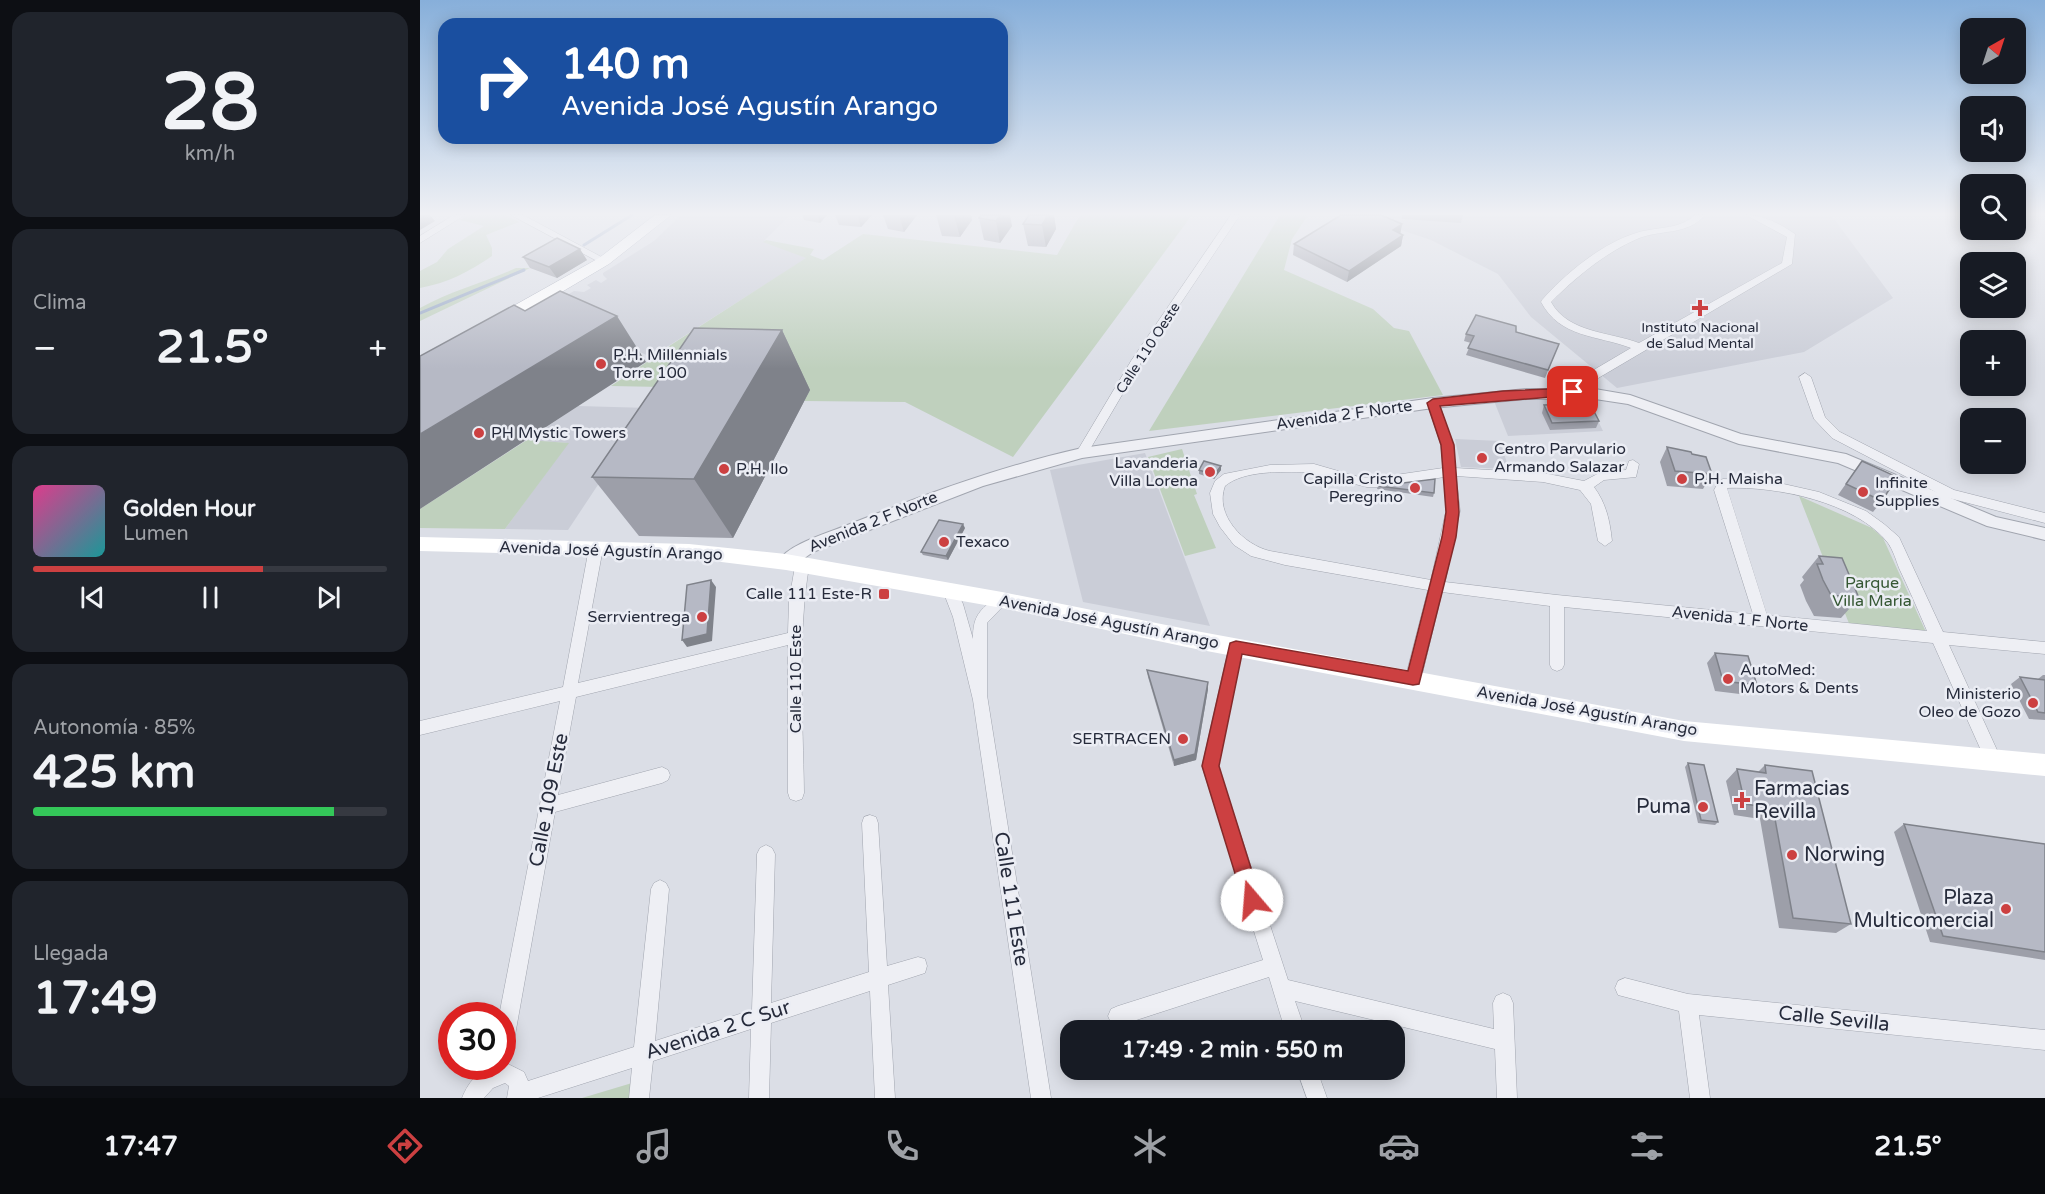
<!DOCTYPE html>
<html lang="es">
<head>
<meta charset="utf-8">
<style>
  :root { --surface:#171b24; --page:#20242c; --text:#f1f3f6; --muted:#9ea1a6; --line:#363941; --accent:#cc4041 }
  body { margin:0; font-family:"Varela Round",sans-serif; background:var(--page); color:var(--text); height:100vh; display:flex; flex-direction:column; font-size:22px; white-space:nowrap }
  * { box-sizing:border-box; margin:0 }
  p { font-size:20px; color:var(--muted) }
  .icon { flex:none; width:33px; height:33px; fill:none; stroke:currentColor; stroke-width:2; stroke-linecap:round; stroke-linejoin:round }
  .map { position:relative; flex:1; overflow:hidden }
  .side { display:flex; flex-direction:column; gap:12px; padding:12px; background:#0d0f14; width:420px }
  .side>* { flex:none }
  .hud { position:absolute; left:18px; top:18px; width:570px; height:126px; border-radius:18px; box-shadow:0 3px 15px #0003; background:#1a4fa0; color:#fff; overflow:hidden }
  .needle { width:39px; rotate:39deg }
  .tools { position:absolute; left:1540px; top:18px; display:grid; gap:12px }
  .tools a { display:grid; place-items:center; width:66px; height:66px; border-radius:12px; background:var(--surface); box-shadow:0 3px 15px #0003; font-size:30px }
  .speed { position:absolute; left:18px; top:1002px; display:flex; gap:12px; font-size:30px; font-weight:700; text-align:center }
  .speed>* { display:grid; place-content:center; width:78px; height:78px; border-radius:50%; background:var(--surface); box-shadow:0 3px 15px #0003; line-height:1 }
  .speed .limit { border:9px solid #d22; background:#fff; color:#111 }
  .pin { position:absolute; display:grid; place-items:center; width:51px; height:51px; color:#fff; margin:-26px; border-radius:12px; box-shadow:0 3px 9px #0006 }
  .me { position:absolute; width:66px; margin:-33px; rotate:342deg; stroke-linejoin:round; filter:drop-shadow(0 0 4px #0008) }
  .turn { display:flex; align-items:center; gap:21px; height:126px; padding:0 24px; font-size:27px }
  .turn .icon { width:78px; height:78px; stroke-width:2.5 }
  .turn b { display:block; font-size:42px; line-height:51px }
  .big { font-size:45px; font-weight:700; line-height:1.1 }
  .side .card { flex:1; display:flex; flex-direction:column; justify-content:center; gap:9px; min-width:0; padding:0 21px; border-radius:18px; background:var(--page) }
  .side .dial { align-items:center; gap:0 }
  .dial b { font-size:78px; line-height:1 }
  .song { display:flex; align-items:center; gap:18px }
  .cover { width:72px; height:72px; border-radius:9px; background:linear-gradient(135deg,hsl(330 70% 55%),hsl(180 70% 35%)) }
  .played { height:6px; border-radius:3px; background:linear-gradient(90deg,var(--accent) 65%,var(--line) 65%) }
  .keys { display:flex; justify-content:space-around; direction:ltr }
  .heat { display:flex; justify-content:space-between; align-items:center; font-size:33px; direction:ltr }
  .charge { height:9px; border-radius:4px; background:linear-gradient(90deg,#34c759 85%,var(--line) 0) }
  .trip { position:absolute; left:640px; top:1020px; width:345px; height:60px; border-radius:18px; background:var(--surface); box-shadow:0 3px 15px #0003; font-weight:700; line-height:60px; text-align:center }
  .tabs { display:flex; height:96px; justify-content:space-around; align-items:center; background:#090b0e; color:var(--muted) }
  .tabs .icon { width:42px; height:42px }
  .tabs .on { color:var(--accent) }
  .tabs b { font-size:27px; color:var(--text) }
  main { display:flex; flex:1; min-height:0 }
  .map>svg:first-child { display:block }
</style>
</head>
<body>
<main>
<section class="side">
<div class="card dial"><b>28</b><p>km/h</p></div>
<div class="card"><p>Clima</p>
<div class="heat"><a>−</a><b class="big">21.5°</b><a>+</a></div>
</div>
<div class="card">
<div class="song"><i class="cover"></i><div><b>Golden Hour</b><p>Lumen</p></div></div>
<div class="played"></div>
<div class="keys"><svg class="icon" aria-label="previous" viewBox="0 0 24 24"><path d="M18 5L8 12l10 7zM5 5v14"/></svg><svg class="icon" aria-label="pause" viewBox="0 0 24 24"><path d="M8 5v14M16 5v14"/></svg><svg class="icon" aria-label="next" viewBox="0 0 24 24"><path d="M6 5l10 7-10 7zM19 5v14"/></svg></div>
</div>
<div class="card"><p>Autonomía · 85%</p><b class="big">425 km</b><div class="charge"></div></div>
<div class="card"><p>Llegada</p><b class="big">17:49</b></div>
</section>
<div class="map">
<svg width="1625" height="1098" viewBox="0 0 1625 1098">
  <rect width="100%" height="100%" fill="#dbdee6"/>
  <path fill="#cacdd7" d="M261,215H370L344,241L387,258L231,357L123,309L154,291L164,292L171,288L167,285L176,280L181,283L187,279L183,275V273L234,241Z
    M959,215H1411L1473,298L1384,352L1197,388L1111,317L1078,274L1011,240L969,226Z
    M1167,398L1183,431L1088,436L1074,401Z
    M158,406L229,408L148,530L85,529L148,443L107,440Z
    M1035,439L1080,441L1089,469L1041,467Z
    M725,453L790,626L663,602L630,470Z"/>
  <path fill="#bfd0bd" d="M48,215H86L99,222L66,235L72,248V256C49,272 27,283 0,288V271L17,262L28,249L64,226L40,220Z
    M660,215H772L593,457L485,402L384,401L389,390L191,386L230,360L229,359L386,258L343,242L346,240L394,249L390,255L403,260L443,234L637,255Z
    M860,215H888L872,239L864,270L953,309L974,328L989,331L1023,395L729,431Z
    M96,268H110L0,321V308C30,291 65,282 96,268Z
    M107,440L149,443L85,529L0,528V509Z
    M762,449L777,494L774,495L796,548L765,556L728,457Z
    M1379,496L1452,528L1463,538L1506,632L1430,626Z
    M212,1083L211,1098H162Z"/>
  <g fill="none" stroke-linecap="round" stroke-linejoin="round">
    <path stroke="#96a7c6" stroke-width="3" d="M164,245L212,215
      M0,313L104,270"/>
    <g stroke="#a1a5af" stroke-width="1">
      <path id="minor" d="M34,215H45L0,243V236Z
        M91,215H103L189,261L181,263Z
        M811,215H820L722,361L666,456H658L656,453L711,361Z
        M1275,215H1285C1267,236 1240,229 1217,239C1187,252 1160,274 1137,296L1131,302C1148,333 1190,332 1219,343L1362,263L1367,237L1326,215C1344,215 1360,224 1375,234L1372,264L1163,387L1157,395H1149L1147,392L1155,381L1211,348C1177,335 1140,338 1121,302L1122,300C1145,274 1180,245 1213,234C1234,226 1258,231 1275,215Z
        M1385,373L1391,377L1405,417L1420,432L1534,490L1625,513V523L1525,497L1412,438L1394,419L1379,377Z
        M1013,399L1019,403L1033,445L1035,468L1123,473L1164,481L1181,472L1206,470L1209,461L1213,460L1219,464L1216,477L1184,480L1174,487C1186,503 1190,521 1192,541L1185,546L1178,541L1171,504L1160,490L1123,482L1036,476L1040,511L1025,582L1137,595L1333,614L1294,490L1299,481L1303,479L1346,480L1399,492L1446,511L1464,524L1479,537L1523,632L1625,642V654L1529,645L1582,761L1580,766L1574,768L1568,766L1513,643L1144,607V665L1142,669L1137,671L1132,669L1130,665V606L1022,592L1001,679L998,684L993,686L988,684L985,679L1008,590L865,565L831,556L814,545L800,527L793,514L790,493L795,481L804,474L850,465L894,464L939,477L955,478L1023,468L1021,445L1007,403ZM886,472L947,487H965L1024,477L1026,511L1011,580L850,551C824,545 794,515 805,486C824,470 862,472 886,472ZM1307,488C1356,486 1436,502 1468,543C1473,550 1476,560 1479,568C1489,589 1498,610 1507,631L1347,615Z
        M176,543L181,544L183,548L158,683L368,633L369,601L375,566L377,562H387L389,566C377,640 383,718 384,793L382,799L376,801L370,799L368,793V645L156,697L138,795L242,767L248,770L250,775L248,780L242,783L135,812L92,1052L89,1059L82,1062V1016H79L140,701L0,735V721L143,687L169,548L171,544Z
        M530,585L535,587L543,604L553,639C553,614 560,611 577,596H587L589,600L567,623V695L631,1098H611L553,700L533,617L523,591L525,587Z
        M816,641L821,643L823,647L798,766L868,980L1074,1029L1073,1003L1076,996L1083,993L1090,996L1093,1003L1097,1098H1077L1075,1049L875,1001L885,1030H865L849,977L698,1026L691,1023L688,1016L691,1009L698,1006L843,960L782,766L809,647L811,643Z
        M450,815L456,817L458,823L467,966L498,957L505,959L507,966L505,973L468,985L475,1098H455L450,991L351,1023L349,1098H329L331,1029L233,1061L229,1098H209L212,1068L118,1098H87L89,1086L85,1083L73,1088L64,1098H42C49,1080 62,1066 82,1066V1064L86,1063L104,1072L108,1081L214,1047L231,889L234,883L240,880L246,883L249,889L235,1041L332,1010L337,854L340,848L346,845L352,848L355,854L351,1003L449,972L442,823L444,817Z
        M1205,978L1268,994L1625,1030V1050L1279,1015L1290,1098H1270L1259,1011L1198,995L1195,988L1198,981Z
        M877,1070H897L907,1098H887Z"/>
    </g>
    <g stroke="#a1a5af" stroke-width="2">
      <path id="tertiary" d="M1107,389H1175L1210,395L1321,434L1426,454L1576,517L1625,528V540L1567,526L1418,463L1319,444L1208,404L1175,399H1107L1013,408L662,458L563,486L393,552L372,567L366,568L360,567L358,562C367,544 411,532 430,524C506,494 582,466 662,448L1013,398Z"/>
    </g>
    <g stroke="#9ba1b1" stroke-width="1">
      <path id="primary" d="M235,215H251L189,264L84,326H72L70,322L72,318L179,258Z"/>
    </g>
    <use href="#minor" fill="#eeeff4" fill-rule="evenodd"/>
    <use href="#tertiary" fill="#eeeff4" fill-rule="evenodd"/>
    <path fill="#fff" fill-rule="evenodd" d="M0,537L269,544L366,554L582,592L776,631L1264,721L1625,754V776L1264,741L776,649L582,608L366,570L269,558L0,551Z"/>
    <use href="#primary" fill="#fff" fill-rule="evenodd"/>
  </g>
  <path fill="#9d9fa9" d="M382,215H407L400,223L384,220Z
    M415,215H452L441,227L419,225Z
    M463,215H497L484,232L468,229Z
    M516,215H551L552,220L540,237L522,236Z
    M561,215L592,226L580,243L564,240L559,218Z
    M609,215H634L636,229L626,247L608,246L603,224Z
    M982,215H1043L1041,223L982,219Z
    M982,224L980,234L983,235L981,246L927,282L873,255L874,244Z
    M103,257L167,260L137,278L110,268Z
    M362,330L390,390L313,538L219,536L172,477Z
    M1046,334L1139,344L1125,378L1046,355L1051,343L1044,341Z
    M1145,395L1179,421L1176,428L1130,430L1122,413L1124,405L1143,404V403Z
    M1247,447L1272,454L1292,474L1283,489L1247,486L1240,462Z
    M1442,461L1462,501L1453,512L1418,495Z
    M779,470H801L794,479L779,474Z
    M958,486L1014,493L1013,497L957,489Z
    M545,528L528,560L503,555L501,552Z
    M1399,556L1439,598L1421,618L1394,616L1386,601L1380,585L1384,580L1382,577Z
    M1295,653L1337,685L1328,695L1295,691L1287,663Z
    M727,670L788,682V689L776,760L754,766L728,677Z
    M1623,675H1625V720L1609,719L1591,684L1600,677L1618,679Z
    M1268,763L1298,822L1295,825L1278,823L1265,767Z
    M1345,765L1431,924L1416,933L1359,928L1340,819L1314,815L1306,781L1317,769L1338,772Z
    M1484,824L1625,844V960L1510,942L1474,832Z"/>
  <path fill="#7f828a" d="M0,215H10L15,221L0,230Z
    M397,215H407L400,223Z
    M437,215H452L441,227Z
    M479,215H497L484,232Z
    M534,215H551L552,220L540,237Z
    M580,215H590L592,226L580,243L576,221Z
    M628,215H634L636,229L626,247L622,225Z
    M982,224L980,235L973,230Z
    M983,235L981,246L927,282L929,271Z
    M160,249L167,260L137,278L129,267Z
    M197,316L226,362L0,509V434Z
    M362,330L390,390L313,538L274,479Z
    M801,466V470L794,479V475Z
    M543,524L545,528L528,560L526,556Z
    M291,580L296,587L292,641L267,647L262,640Z
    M788,682V689L776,760L754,766V760Z"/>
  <path fill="#b6b9c5" stroke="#7f828a" stroke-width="1.5" d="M561,215H580L576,221L559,218Z
    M609,215H628L622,225L603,224Z
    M921,215H961L982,224L973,230L983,235L929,271L874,244Z
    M137,238L160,249L129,267L103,257Z
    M140,291L197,316L0,434V356L94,305L105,311Z
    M1056,315L1096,326V332L1139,344L1128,370L1048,348L1054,336L1046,334Z
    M274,328L362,330L274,479L172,477Z
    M1165,394L1179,421L1132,423L1124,405L1150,404L1145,395Z
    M1247,447L1271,452L1272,454L1286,457L1292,474L1255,471Z
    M784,461L801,466L794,475L779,470Z
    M1442,461L1477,477L1462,501L1426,484Z
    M1015,479L1014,493L958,486Z
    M519,520L543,524L526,556L501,552Z
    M1399,556L1422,558L1439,598L1411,595L1403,580L1397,564H1403Z
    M291,580L287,634L262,640L267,585Z
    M1295,653L1328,656L1337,685L1303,681Z
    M727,670L788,682L775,754L754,760Z
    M1600,677L1625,680V713L1618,712Z
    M1268,763L1284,765L1298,822L1281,820Z
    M1345,765L1392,771L1431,924L1373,918L1353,808L1325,804L1317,769L1346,773Z
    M1484,824L1625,844V952L1523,936Z"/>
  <linearGradient id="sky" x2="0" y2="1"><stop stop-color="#87afda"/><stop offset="0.58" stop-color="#eff0f4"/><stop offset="1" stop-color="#eff0f4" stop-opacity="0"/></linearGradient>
  <rect width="1625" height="369" fill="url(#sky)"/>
  <path fill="#cc4041" stroke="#852a2a" stroke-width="1.5" d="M1153,388L1159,392L1157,395L1020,406L1034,445L1039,512L1036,537L999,684L993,685L822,654L799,766L841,900L838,906L832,909L825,906L782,766L810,643L816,641L988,671L1022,537L1026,512L1021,445L1007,403L1013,399L1083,391Z"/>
  <g fill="#cc4041" stroke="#ebedf4" stroke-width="2">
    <path d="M1277 299h6v6h6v6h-6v6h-6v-6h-6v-6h6z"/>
    <circle cx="181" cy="364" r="6"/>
    <circle cx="59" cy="433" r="6"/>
    <circle cx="1062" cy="458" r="6"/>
    <circle cx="304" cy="469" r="6"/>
    <circle cx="790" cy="472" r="6"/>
    <circle cx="1262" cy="479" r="6"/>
    <circle cx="995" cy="488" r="6"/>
    <circle cx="1443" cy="492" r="6"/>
    <circle cx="524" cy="542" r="6"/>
    <rect x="458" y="588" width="12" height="12" rx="3"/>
    <circle cx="282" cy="617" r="6"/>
    <circle cx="1308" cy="679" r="6"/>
    <circle cx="1613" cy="703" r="6"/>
    <circle cx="763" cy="739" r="6"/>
    <path d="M1319 791h6v6h6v6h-6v6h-6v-6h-6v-6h6z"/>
    <circle cx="1283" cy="807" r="6"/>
    <circle cx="1372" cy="855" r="6"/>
    <circle cx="1586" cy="909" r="6"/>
  </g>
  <g text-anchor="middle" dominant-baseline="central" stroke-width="5" stroke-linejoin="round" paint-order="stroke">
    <g font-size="14" fill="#262b3b" stroke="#ebedf4">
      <text x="1280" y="327">Instituto Nacional<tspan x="1280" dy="16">de Salud Mental</tspan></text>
    </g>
    <g font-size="14" fill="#262b3b" stroke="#ebedf4">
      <text transform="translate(728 348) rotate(-57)">Calle 110 Oeste</text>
    </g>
    <g font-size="16" fill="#262b3b" stroke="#ebedf4" text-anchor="start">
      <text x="193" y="355">P.H. Millennials<tspan x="193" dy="18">Torre 100</tspan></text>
      <text x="71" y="433">PH Mystic Towers</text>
      <text x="1074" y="449">Centro Parvulario<tspan x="1074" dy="18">Armando Salazar</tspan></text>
      <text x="778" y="463" text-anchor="end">Lavanderia<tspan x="778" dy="18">Villa Lorena</tspan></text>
      <text x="316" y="469">P.H. Ilo</text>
      <text x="983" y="479" text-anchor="end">Capilla Cristo<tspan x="983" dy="18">Peregrino</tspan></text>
      <text x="1274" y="479">P.H. Maisha</text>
      <text x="1455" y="483">Infinite<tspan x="1455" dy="18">Supplies</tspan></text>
      <text x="536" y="542">Texaco</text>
      <text x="452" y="594" text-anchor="end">Calle 111 Este-R</text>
      <text x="270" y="617" text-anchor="end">Serrvientrega</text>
      <text x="1320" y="670">AutoMed:<tspan x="1320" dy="18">Motors &amp; Dents</tspan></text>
      <text x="1601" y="694" text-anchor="end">Ministerio<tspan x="1601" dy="18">Oleo de Gozo</tspan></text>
      <text x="751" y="739" text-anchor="end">SERTRACEN</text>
    </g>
    <g font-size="16" fill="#262b3b" stroke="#ebedf4">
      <text transform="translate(924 415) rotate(-8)">Avenida 2 F Norte</text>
      <text transform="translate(453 522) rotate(-22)">Avenida 2 F Norte</text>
      <text transform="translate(191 551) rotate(2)">Avenida José Agustín Arango</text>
      <text transform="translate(1320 619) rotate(6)">Avenida 1 F Norte</text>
      <text transform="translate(689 622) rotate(11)">Avenida José Agustín Arango</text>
      <text transform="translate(376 679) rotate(-90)">Calle 110 Este</text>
      <text transform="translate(1167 711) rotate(10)">Avenida José Agustín Arango</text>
    </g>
    <g font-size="16" fill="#355733" stroke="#ebedf4">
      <text x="1452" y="583">Parque<tspan x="1452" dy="18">Villa Maria</tspan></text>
    </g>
    <g font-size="20" fill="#262b3b" stroke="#ebedf4" text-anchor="start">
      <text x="1334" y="789">Farmacias<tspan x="1334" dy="23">Revilla</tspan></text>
      <text x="1271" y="807" text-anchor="end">Puma</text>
      <text x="1384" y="855">Norwing</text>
      <text x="1574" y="898" text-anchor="end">Plaza<tspan x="1574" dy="23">Multicomercial</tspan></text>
    </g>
    <g font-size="20" fill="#262b3b" stroke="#ebedf4">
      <text transform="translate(129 800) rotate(-79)">Calle 109 Este</text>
      <text transform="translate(591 899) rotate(81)">Calle 111 Este</text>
      <text transform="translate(1414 1019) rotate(6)">Calle Sevilla</text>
      <text transform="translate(298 1030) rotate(-18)">Avenida 2 C Sur</text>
    </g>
  </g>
</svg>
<div class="tools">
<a><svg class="needle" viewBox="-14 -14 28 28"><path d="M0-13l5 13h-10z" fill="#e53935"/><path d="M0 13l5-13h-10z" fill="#9ea1a6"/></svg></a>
<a><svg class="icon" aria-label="sound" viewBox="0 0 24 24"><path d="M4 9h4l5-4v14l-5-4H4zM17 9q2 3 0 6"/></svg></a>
<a><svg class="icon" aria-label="search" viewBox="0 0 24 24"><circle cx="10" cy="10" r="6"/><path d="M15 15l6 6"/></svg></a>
<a><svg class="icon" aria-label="layers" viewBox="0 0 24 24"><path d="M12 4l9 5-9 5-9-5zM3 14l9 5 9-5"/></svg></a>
<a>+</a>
<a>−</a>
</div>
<div class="speed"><div class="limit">30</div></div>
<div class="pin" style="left:1153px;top:392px;background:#d93025"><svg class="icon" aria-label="arrive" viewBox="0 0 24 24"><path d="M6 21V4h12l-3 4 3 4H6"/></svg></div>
<svg class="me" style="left:832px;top:900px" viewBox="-20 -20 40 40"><circle r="19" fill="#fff"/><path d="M0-13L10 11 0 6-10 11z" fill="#cc4041"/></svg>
<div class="trip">17:49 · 2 min · 550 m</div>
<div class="hud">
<div class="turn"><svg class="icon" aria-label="right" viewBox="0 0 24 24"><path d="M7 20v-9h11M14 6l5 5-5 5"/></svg><div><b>140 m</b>Avenida José Agustín Arango</div></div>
</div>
</div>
</main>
<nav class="tabs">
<b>17:47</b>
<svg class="icon on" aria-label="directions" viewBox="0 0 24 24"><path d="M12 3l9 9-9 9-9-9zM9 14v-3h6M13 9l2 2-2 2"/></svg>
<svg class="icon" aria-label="music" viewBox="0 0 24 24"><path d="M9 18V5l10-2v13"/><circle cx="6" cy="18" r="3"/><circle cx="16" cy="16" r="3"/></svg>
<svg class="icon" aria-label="phone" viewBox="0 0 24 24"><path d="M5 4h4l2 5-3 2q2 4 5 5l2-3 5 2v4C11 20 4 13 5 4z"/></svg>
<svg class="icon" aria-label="climate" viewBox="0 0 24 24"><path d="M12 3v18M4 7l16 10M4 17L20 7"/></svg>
<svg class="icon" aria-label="car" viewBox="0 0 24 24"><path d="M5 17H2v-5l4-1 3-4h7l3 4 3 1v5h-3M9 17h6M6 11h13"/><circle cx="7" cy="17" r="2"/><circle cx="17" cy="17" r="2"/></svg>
<svg class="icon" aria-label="filters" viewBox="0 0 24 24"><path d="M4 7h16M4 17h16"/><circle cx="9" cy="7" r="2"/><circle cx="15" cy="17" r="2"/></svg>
<b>21.5°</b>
</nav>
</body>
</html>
